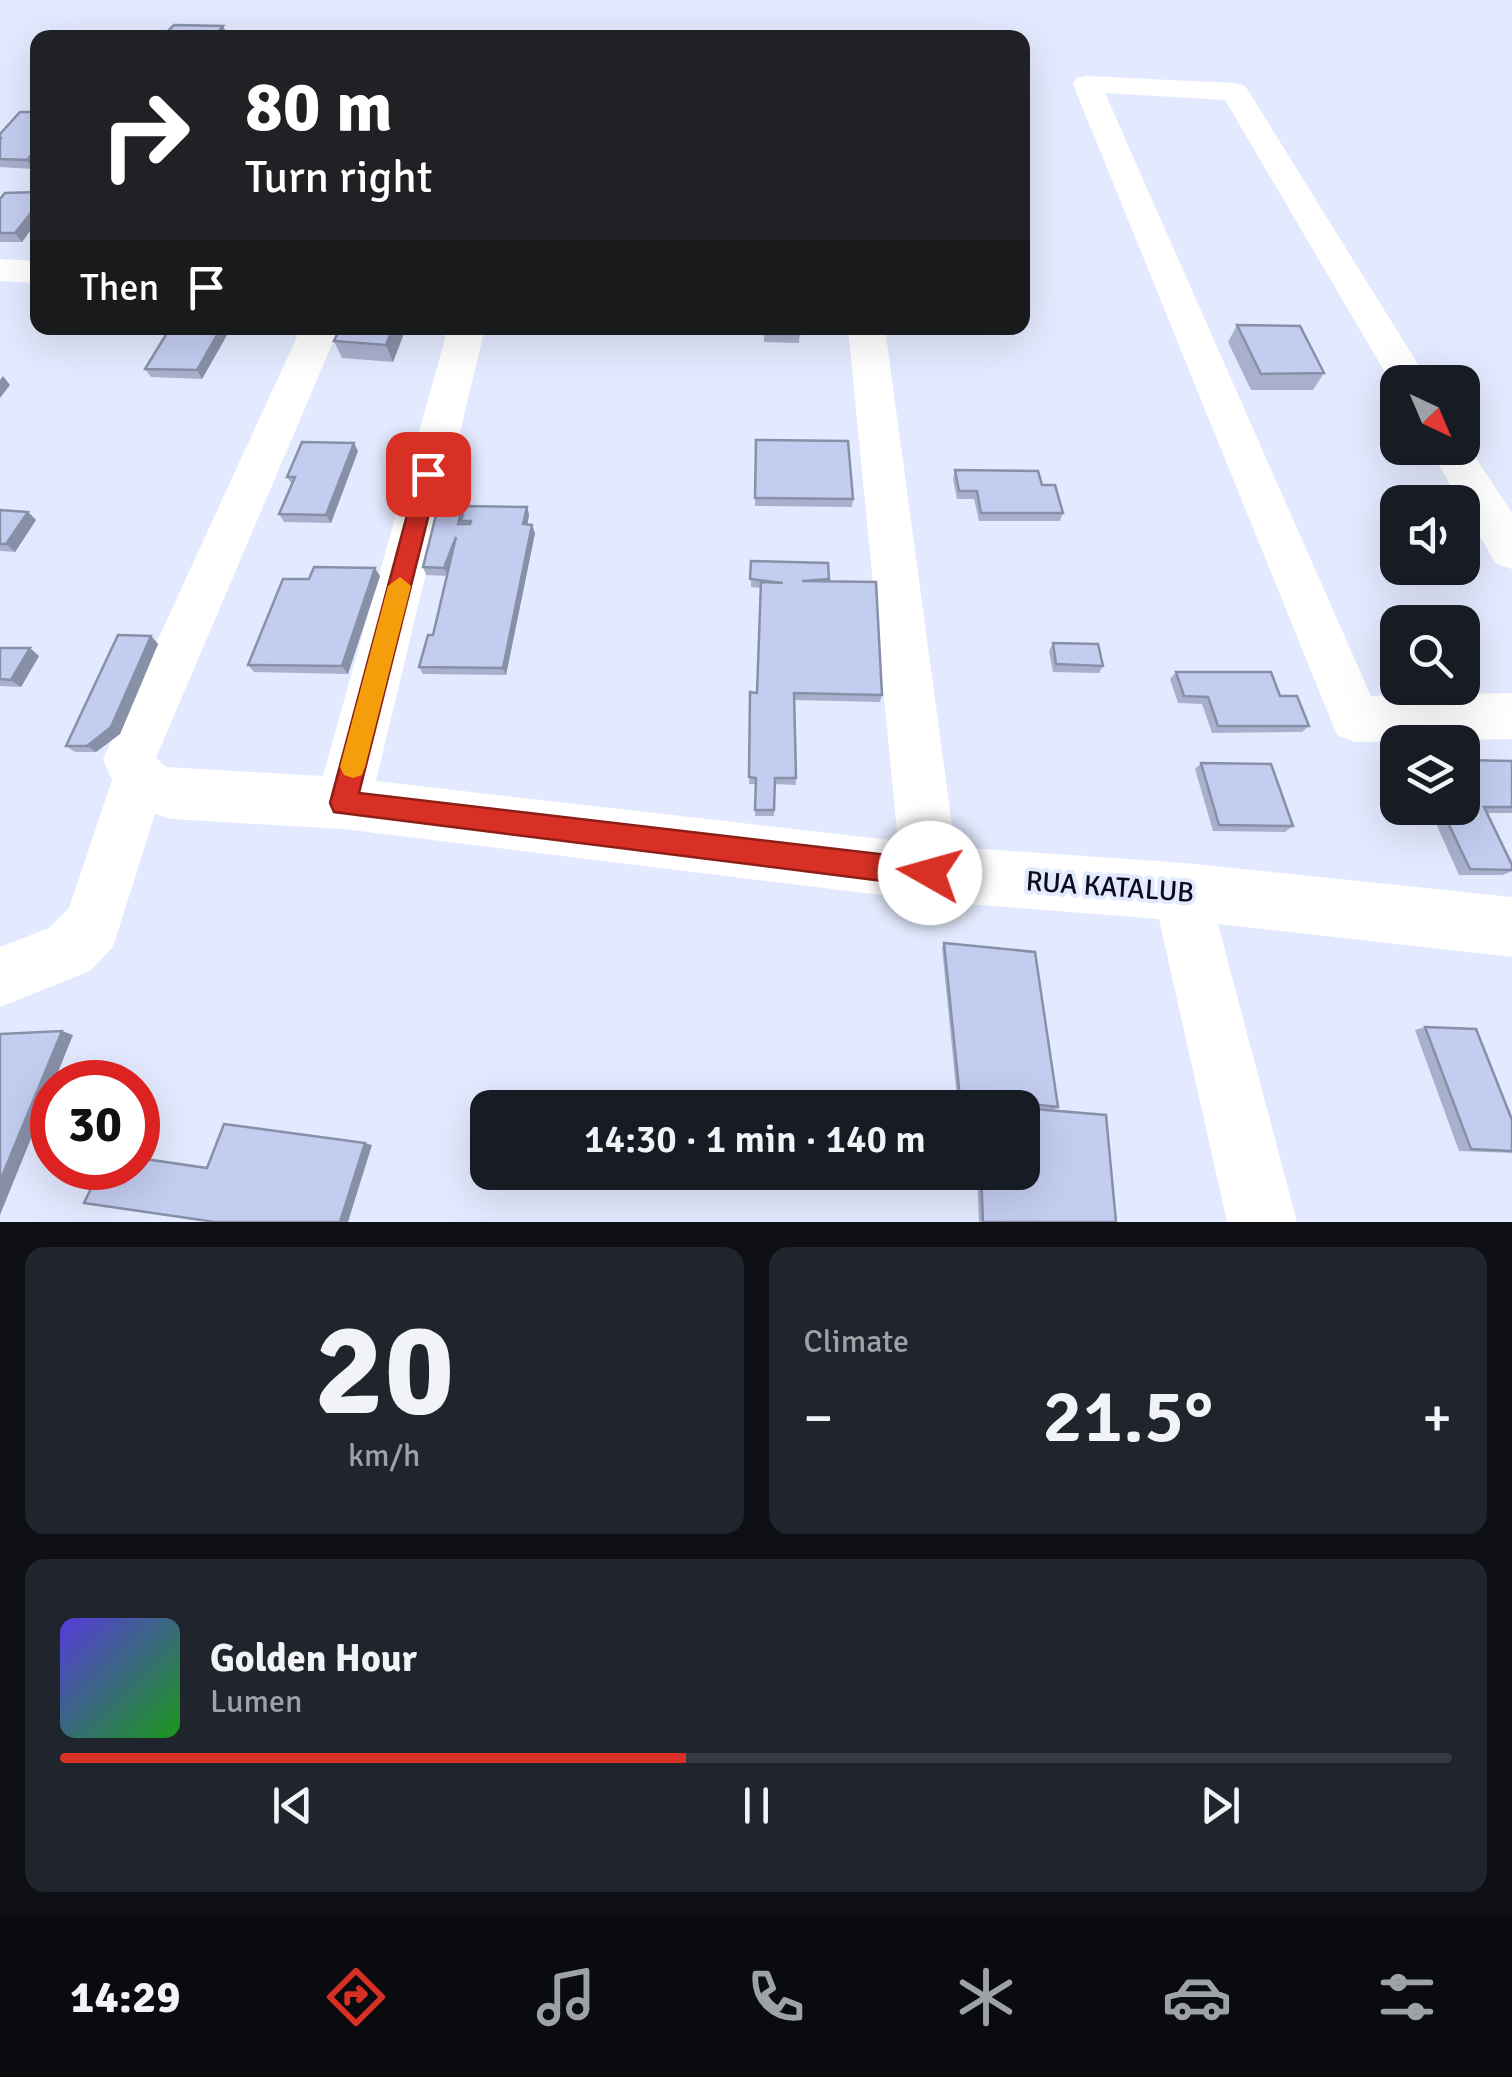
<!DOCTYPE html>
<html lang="en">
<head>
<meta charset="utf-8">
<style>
  :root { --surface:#171b24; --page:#20242c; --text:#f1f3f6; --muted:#9ea1a6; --line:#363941; --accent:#d93025 }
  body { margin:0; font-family:Signika,sans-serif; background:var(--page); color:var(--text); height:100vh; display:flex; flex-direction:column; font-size:38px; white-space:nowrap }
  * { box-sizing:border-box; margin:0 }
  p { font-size:32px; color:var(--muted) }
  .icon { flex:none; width:55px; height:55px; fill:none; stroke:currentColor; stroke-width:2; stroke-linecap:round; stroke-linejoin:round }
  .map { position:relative; height:1222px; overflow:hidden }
  .panel { display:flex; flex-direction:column; gap:25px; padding:25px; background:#0d0f14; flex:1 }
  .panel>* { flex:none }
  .banner { position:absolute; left:30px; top:30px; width:1000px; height:305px; border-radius:20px; box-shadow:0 10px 40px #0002; background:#202124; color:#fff; overflow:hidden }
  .needle { width:65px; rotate:136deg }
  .fabs { position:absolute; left:1380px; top:365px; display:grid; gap:20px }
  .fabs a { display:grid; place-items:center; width:100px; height:100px; border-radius:20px; background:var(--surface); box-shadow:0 10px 40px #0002; font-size:50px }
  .speed { position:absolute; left:30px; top:1060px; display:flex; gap:20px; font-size:50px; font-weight:700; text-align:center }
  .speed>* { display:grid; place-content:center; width:130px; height:130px; border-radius:50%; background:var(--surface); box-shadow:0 10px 40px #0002; line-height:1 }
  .speed .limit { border:15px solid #d22; background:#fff; color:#111 }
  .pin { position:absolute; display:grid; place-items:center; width:85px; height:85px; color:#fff; margin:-42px; border-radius:20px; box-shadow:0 5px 15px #0006 }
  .me { position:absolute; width:110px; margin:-55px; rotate:277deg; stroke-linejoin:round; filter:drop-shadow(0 0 8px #0008) }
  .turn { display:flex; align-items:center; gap:35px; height:210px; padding:0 50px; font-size:45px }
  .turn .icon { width:130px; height:130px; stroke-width:2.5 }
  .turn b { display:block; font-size:70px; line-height:85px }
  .then { display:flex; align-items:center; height:95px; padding:0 50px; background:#0003; gap:20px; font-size:38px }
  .big { font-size:75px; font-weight:600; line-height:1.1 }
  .panel .card { flex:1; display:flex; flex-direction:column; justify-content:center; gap:15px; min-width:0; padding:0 35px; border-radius:20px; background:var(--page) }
  .panel .dial { align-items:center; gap:0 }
  .dial b { font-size:130px; line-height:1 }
  .song { display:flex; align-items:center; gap:30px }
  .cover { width:120px; height:120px; border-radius:15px; background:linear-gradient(135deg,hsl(250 70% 55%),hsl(120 70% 35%)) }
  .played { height:10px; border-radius:5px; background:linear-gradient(90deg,var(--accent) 45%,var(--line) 45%) }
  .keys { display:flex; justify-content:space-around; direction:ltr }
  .heat { display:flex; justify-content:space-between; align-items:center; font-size:55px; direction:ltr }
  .panel .tiles { flex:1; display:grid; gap:25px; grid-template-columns:1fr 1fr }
  .card:last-child { grid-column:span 2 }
  .trip { position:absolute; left:470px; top:1090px; width:570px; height:100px; border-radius:20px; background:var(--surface); box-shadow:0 10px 40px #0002; font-weight:600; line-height:100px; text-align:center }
  .dock { display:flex; height:160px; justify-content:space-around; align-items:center; background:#090b0e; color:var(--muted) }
  .dock .icon { width:70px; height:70px }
  .dock .active { color:var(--accent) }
  .dock b { font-size:45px; color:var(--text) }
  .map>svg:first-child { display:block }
</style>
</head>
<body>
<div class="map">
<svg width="1512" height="1222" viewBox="0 0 1512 1222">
  <rect width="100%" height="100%" fill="#e3e9fe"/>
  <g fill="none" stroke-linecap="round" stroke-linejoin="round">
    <path fill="#fff" fill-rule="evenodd" d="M1087,76L1235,83L1245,86L1249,92L1429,382H1398L1396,391L1225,100L1105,93L1371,696L1512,693V739L1355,742L1337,735L1073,84L1077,78Z
      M0,259L38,261V283L0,281Z
      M301,328H339L156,758L166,767L323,776L448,328H485L376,781L898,841L848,328H885L955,847L1185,863L1512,897V957L1218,924L1297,1222H1227L1159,919L930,901L343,829L171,819L155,814L113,947L90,971L0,1007V947L49,928L69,908L112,780L103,759Z
      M1462,437L1512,513V569L1496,564L1429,448H1462Z"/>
  </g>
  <path fill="#a8b0ce" d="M38,112V169L35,166L33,169L0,167V134Z
    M38,192V220L22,242H0V199Z
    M1237,325L1324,373L1313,390H1251L1228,342Z
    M170,328H231L202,379L151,377L145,369Z
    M406,328L393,362L342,358L334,341Z
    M764,328H800L799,343L764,342Z
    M756,440L853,499L852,507L755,506Z
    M358,451L331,523L284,522L279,514L292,484L287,477Z
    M955,470L1042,485L1063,513L1060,521H979L974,499H957L953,479Z
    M527,507L529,515L527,525L535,533L506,675L423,674L419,667L433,635L447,576L426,575L423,567L461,512L463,516Z
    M0,510L28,512L36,520L15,552L0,551Z
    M751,561L828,563V582L882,695L880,702L794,700L796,785L774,784V816H755L756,784H749L750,692L757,693L761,588L751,587Z
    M380,576L348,674L254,672L248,665L309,579Z
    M151,636L158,644L120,734L96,752H75L66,746Z
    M1053,643L1103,666L1099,673L1053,672L1049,651Z
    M0,648L39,656L21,687L0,686Z
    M1176,672L1280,696L1309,726L1302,732L1212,733L1202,704L1178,703L1170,679Z
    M1512,761V813H1487L1512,865V871L1503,875H1459L1429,808H1462Z
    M1201,763L1293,826L1285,832L1213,831L1195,769Z
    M944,943L1058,1107L1053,1110L980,1101L981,1105L1011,1108H958L942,948Z
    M1425,1027L1512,1120V1153L1459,1151L1415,1030Z
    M977,1172H1022L1116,1222H979Z"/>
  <path fill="#8890a8" d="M223,26L227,34L224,38H213Z
    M38,147V161H32L35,166L33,169L27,160Z
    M38,204V220L22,242L15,233Z
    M221,328H231L202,379L197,370Z
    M393,328H406L393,362L386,345Z
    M3,376L10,385L0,398V380Z
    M354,443L358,451L331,523L326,515Z
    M527,507L529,515L526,533L523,524Z
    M28,512L36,520L15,552L6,544Z
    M532,525L535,533L506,675L503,668Z
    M456,537L448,576L444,568Z
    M375,568L380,576L348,674L342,666Z
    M151,636L158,644L120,734L96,752L87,746Z
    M30,648L39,656L21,687L11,680Z
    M62,1031L73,1035L0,1215V1181Z
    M365,1143L372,1145L348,1222H340Z"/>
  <path fill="#c3cdf0" stroke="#8890a8" stroke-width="2.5" d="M174,25L223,26L213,38H161Z
    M267,35L311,38H264Z
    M20,112H38V147L27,160L0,159V139L2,138H0V134Z
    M38,192V204L15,233H0V199L5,193Z
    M1237,325L1300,326L1324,373L1261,374Z
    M170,328H221L197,370L145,369Z
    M340,328H393L386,345L334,341Z
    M764,328H800V334H764Z
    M756,440L848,441L853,499L755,498Z
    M302,442L354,443L326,515L279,514L295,477H287Z
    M955,470L1038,471L1042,485H1055L1063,513H981L977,491H959Z
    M465,506L527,507L523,524L532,525L503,668L419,667L428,635H433L456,537L444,568L423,567L437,511L461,512L458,524H470L471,521H461Z
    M0,510L28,512L6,544H0Z
    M751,561L828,563L829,579L802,581L876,582L882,695L794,693L796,778H775L774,810H755L756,778L749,777L750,692L757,693L761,582L783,583L750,579Z
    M314,567L375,568L342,666L248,665L283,579H309Z
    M118,635L151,636L111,727L87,746H66Z
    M1053,643L1098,644L1103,666L1056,664Z
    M0,648H30L11,680L0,679Z
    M1176,672H1271L1280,696H1297L1309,726H1218L1208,697L1184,696Z
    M1462,760L1512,761V807H1484L1512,865V870L1470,869L1441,808H1462Z
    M1201,763L1271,764L1293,826L1219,825Z
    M944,943L1035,952L1058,1107L980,1098L981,1105L1011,1108H961Z
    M1425,1027L1476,1029L1512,1120V1151L1471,1149Z
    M62,1031L0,1181V1034Z
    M1022,1108L1106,1115L1116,1222H983L981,1172H1022Z
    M224,1124L365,1143L340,1222H215L84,1203L101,1168H138V1158L207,1168Z"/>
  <path fill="#d93025" stroke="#8d1f18" stroke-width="2.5" d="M428,466L439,474L359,793L930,860L940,864L944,873L940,883L930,887L334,812L330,803L418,474Z"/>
  <path fill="#f59e0b" d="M400,577L411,586L365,767L362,775L353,778L344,775L340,767L388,586Z"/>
  <g text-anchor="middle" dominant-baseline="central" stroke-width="8" stroke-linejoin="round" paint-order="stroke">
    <g font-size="28" fill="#0a0d19" stroke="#e3e9fe">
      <text transform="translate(1110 887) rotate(4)">RUA KATALUB</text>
    </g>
  </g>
</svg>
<div class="fabs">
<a><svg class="needle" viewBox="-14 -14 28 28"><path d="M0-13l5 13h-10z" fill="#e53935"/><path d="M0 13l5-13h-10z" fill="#9ea1a6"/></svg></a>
<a><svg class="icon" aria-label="sound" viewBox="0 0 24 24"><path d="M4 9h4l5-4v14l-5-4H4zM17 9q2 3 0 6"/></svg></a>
<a><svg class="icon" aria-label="search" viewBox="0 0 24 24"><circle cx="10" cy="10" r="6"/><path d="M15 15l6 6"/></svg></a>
<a><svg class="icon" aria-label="layers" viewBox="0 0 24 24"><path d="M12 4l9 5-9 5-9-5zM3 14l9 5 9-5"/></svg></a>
</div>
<div class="speed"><div class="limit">30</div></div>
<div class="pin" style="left:428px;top:474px;background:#d93025"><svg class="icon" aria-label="arrive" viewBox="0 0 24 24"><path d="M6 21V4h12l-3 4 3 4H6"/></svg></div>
<svg class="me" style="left:930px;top:873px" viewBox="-20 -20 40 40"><circle r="19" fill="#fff"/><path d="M0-13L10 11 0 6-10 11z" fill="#d93025"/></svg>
<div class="trip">14:30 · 1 min · 140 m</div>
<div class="banner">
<div class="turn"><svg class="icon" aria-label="right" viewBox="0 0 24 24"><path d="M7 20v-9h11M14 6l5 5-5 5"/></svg><div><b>80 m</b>Turn right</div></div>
<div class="then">Then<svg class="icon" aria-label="arrive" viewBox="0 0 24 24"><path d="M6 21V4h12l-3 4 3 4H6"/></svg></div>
</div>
</div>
<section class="panel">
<div class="tiles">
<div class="card dial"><b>20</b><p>km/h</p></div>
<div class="card"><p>Climate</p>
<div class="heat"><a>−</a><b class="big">21.5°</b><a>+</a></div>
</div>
<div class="card">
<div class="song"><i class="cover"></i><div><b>Golden Hour</b><p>Lumen</p></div></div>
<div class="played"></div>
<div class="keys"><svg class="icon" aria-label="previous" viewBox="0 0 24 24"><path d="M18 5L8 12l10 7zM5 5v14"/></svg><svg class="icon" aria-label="pause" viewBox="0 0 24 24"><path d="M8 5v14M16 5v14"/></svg><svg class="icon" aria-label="next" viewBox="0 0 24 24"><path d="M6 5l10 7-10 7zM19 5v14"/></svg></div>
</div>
</div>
</section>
<nav class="dock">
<b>14:29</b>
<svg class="icon active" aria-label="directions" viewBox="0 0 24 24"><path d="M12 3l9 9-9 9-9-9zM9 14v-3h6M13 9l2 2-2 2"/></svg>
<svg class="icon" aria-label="music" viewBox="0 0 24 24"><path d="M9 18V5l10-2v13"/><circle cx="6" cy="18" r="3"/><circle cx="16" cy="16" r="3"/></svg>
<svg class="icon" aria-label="phone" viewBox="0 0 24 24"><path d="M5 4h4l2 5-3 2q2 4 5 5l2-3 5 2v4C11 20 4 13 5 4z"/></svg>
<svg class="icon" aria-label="climate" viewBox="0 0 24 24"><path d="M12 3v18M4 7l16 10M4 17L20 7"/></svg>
<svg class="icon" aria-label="car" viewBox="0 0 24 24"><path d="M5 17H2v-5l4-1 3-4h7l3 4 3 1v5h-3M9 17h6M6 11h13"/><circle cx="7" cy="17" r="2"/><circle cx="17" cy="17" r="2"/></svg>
<svg class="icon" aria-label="filters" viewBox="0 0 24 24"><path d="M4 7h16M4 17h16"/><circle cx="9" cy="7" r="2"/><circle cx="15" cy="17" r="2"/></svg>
</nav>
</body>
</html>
